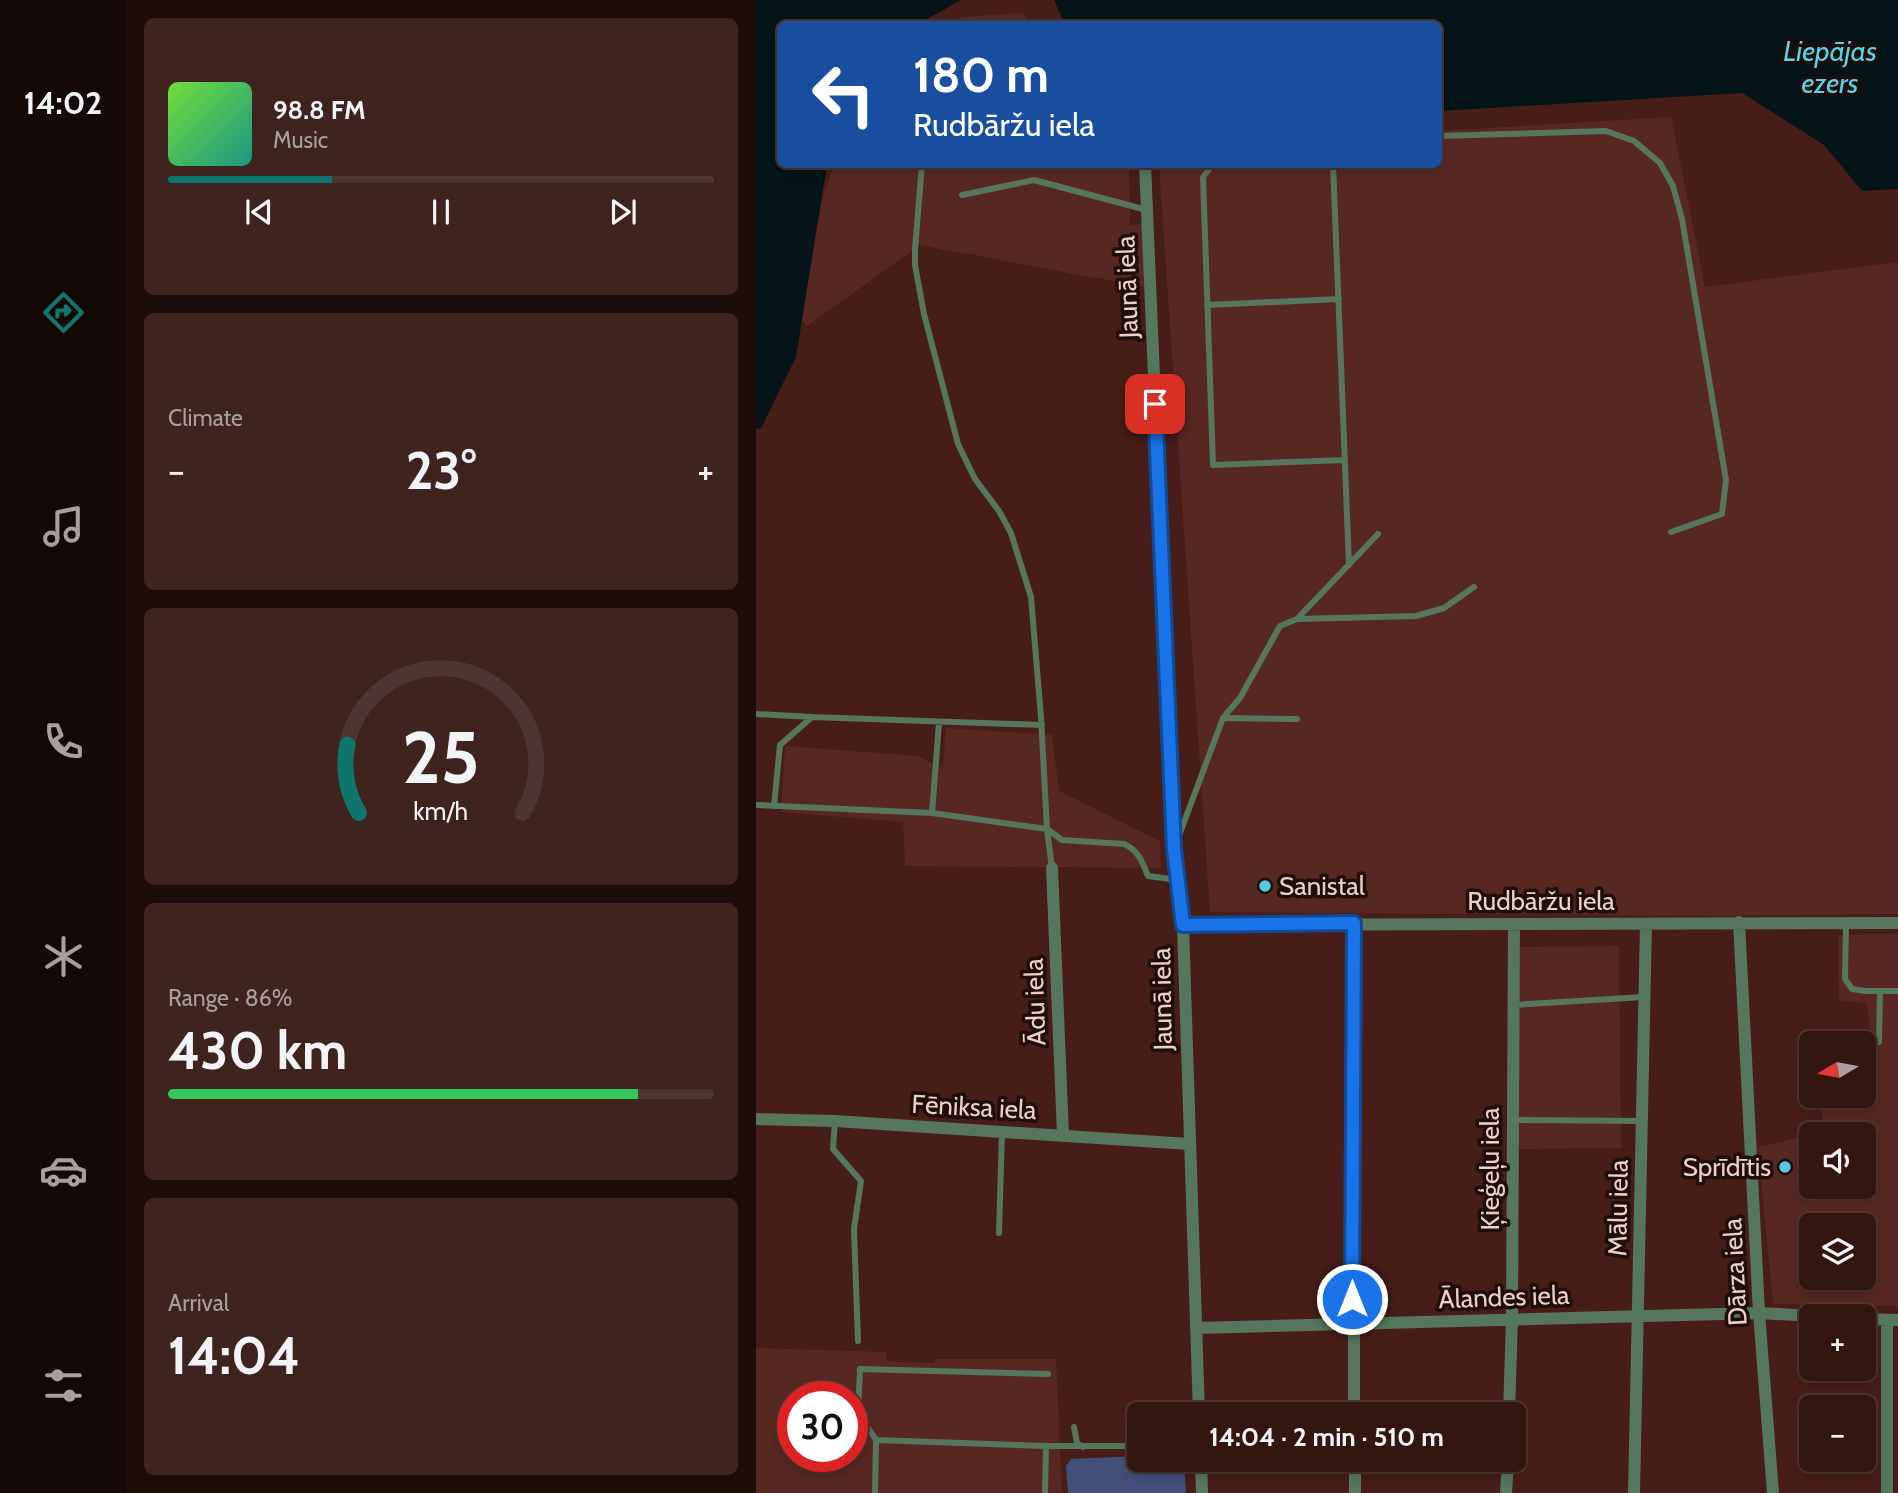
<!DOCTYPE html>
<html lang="en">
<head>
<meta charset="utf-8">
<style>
  :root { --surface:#341611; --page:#3f231f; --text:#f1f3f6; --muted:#a99f9f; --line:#4e3531; --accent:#0f766e }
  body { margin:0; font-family:Cabin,sans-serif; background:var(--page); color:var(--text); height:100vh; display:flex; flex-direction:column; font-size:26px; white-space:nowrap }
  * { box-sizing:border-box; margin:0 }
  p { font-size:23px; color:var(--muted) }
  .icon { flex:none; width:38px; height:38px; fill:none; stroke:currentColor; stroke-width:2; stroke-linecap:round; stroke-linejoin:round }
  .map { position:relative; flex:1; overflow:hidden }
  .panel { display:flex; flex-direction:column; gap:18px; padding:18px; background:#1d0c09; width:630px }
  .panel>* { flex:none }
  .top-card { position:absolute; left:21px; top:21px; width:665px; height:147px; border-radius:10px; box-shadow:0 4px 10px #0003,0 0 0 2px var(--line); background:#1a4fa0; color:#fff; overflow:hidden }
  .needle { width:46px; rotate:260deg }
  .tools { position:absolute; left:1043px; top:1031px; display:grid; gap:14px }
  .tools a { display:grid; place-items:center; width:77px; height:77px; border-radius:10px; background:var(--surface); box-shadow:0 4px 10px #0003,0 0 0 2px var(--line); font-size:35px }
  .speed { position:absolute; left:21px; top:1381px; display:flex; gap:14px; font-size:35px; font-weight:700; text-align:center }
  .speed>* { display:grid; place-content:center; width:91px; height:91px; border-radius:50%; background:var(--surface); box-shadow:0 4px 10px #0003,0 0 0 2px var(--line); line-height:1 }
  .speed .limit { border:10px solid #d22; background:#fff; color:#111 }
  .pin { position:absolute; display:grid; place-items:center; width:60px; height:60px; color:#fff; margin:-30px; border-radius:14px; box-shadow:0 4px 10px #0006 }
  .me { position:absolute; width:77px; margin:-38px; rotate:0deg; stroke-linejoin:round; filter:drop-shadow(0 0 5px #0008) }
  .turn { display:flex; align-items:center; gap:24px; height:147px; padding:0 21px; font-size:32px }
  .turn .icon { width:91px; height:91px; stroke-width:2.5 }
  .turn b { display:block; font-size:49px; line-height:60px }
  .big { font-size:52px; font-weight:700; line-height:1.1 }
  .panel .tile { flex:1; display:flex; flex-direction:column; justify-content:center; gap:10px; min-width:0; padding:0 24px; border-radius:10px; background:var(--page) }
  .panel .dial { align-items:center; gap:0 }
  .dial svg { height:182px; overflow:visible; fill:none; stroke:var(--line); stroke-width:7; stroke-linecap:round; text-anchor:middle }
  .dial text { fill:var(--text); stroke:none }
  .song { display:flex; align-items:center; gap:21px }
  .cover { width:84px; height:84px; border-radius:10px; background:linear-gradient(135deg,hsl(100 70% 55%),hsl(170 70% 35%)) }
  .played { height:7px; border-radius:4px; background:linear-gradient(90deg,var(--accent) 30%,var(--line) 30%) }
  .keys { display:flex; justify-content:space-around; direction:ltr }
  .heat { display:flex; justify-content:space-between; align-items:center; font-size:38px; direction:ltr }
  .charge { height:10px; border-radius:5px; background:linear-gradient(90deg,#34c759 86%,var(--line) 0) }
  .trip { position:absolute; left:371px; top:1402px; width:399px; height:70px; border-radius:10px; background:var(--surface); box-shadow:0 4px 10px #0003,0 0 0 2px var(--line); font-weight:700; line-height:70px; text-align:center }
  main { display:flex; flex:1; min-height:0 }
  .tab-bar { display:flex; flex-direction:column; width:126px; justify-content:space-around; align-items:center; background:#150907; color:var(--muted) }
  .tab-bar .icon { width:49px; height:49px }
  .tab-bar .current { color:var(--accent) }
  .tab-bar b { font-size:32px; color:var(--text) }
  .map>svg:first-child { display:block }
</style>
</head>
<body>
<main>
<nav class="tab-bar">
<b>14:02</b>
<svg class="icon current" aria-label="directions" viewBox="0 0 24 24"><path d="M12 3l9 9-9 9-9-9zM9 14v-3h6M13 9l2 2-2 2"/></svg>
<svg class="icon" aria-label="music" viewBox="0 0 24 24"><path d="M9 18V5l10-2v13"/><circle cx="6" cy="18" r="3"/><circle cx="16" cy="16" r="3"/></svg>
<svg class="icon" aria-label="phone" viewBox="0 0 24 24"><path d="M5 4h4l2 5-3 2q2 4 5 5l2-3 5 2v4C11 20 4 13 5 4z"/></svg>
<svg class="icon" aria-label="climate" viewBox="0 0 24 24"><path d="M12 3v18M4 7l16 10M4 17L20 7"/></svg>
<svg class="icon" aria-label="car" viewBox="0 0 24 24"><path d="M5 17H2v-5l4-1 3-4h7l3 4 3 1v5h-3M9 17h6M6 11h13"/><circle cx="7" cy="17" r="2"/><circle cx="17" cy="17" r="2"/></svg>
<svg class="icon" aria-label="filters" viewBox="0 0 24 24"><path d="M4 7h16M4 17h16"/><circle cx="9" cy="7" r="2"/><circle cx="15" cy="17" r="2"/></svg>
</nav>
<section class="panel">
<div class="tile">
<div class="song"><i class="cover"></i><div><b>98.8 FM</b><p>Music</p></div></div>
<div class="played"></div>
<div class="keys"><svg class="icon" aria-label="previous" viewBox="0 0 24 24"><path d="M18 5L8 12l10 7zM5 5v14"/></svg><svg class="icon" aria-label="pause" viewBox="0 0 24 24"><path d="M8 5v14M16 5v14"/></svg><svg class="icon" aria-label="next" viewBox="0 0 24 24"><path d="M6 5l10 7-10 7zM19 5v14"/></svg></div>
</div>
<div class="tile"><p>Climate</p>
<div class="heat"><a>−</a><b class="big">23°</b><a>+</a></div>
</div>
<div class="tile dial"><svg viewBox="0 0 100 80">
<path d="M14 69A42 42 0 1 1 86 69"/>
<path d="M14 69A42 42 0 0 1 9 39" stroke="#0f766e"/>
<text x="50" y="56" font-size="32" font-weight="700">25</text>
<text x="50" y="72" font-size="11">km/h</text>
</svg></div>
<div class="tile"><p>Range · 86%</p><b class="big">430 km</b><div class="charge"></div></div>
<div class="tile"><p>Arrival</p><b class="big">14:04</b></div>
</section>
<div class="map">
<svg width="1142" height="1493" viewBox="0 0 1142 1493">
  <rect width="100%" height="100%" fill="#461e17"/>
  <path fill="#562821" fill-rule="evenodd" d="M266,13L272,21L283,19L286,24H193L205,17Z
    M915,117L949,287L1142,262V914L957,916L454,912L403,165L682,164L683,131Z
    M78,165H373L374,225L387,224L388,287L164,245L51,326L40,314L69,189Z
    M190,728L296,735L303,791L404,841L405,868L149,866L147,822L25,812L29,746L162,756L187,768Z
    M1142,934V1306L1017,1304L1002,1147L1055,1135V1186H1108V1134H1059L1066,1132V1096H1108V1055H1116L1111,1003L1083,1001L1082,935ZM1055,1225H1108V1278H1055Z
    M863,946L865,1148L759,1149L757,947Z
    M0,1348L130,1352L131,1361L178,1363L179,1359H300L306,1493H0ZM37,1396H96V1456H37Z"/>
  <path fill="#434f79" d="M383,1456V1460H424L428,1463L430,1493H312L310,1466L315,1459Z"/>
  <path fill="#041417" d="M0,0H205L162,24H24V164L71,165L40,357L5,428L0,429Z
    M298,0H1142V189L1106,191L1068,145L986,93L683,111L682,24H309Z"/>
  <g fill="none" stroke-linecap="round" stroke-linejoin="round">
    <path stroke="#57765e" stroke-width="6" d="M682,136L850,131L878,141L904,163L917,186L926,219L970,480L966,514L915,532
      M166,164L159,249V265L168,314L202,444L219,479L243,511L255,533L275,597L285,717L291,829L296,868
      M457,164L447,177L457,465L589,460
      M577,164L593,565
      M206,195L278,180L391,210
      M451,305L583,299
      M541,619L622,534
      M0,714L56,717
      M467,718L541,719
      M0,805L176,813L291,829L306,840L368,844C382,850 386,861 392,876L422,880
      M18,806L24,745L56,717L286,725
      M176,813L183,723
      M421,841L467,718L484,698L524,626L541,619L660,616L688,608L718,587
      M1090,923L1089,979L1096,989L1109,991H1142
      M757,1005L888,997
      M1123,1042L1124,991
      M757,1120L886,1121
      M79,1121L77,1149L105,1181L98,1229L102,1341
      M243,1233L246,1132
      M318,1427L321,1443L327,1447
      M120,1440L290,1446L289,1493
      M290,1446H383
      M119,1493L120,1440L102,1412L104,1369L292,1374"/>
    <path stroke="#57765e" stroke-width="12" d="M389,164L418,849L427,925L443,1414
      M296,868L307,1135
      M983,922L1003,1313L1017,1493
      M427,925L1142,923
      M0,1119L79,1121L433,1144
      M1108,1319L1142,1320
      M440,1328L1003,1313L1059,1316
      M598,1414V923
      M753,1414L756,1318L758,924
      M445,1460L446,1493
      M599,1460V1493
      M750,1493L752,1460
      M878,1493L890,924
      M1131,1493V1320"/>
  </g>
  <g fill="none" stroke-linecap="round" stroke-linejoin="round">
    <g stroke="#114b97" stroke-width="18">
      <path id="route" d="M399,404L418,849L427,925L598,923L596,1299"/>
    </g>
    <use href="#route" stroke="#1a73e8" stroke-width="12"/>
  </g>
  <g fill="#55cade" stroke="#200e0b" stroke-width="2.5">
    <circle cx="509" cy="886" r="7"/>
    <circle cx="1029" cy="1167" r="7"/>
  </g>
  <g text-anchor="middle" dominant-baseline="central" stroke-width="7" stroke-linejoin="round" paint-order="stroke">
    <g font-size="26" fill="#eacfca" stroke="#200e0b">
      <text transform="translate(371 287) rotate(-92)">Jaunā iela</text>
      <text x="785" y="901">Rudbāržu iela</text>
      <text transform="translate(406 999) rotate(-91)">Jaunā iela</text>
      <text transform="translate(279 1002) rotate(-92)">Ādu iela</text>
      <text transform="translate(218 1107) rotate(3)">Fēniksa iela</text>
      <text transform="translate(734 1169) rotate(-90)">Ķieģeļu iela</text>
      <text transform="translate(862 1208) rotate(-89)">Mālu iela</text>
      <text transform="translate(979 1272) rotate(-93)">Dārza iela</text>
      <text transform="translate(748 1297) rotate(-2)">Ālandes iela</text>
    </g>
    <g font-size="26" fill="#eacfca" stroke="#200e0b" text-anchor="start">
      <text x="523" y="886">Sanistal</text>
      <text x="1015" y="1167" text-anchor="end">Sprīdītis</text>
    </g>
    <g font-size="28" font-style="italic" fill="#53d6ec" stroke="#200e0b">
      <text x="1074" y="51">Liepājas<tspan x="1074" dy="32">ezers</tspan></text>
    </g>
  </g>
</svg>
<div class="tools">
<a><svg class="needle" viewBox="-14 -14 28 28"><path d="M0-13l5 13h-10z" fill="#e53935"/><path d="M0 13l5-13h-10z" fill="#a99f9f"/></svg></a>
<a><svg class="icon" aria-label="sound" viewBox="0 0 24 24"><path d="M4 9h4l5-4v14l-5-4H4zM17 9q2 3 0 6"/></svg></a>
<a><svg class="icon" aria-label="layers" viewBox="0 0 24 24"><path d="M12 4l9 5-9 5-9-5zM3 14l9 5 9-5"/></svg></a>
<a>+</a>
<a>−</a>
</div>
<div class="speed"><div class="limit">30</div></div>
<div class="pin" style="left:399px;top:404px;background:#d93025"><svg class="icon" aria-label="arrive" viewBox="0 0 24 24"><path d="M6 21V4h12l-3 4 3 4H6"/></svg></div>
<svg class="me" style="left:596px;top:1299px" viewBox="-20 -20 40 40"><circle r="17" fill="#1a73e8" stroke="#fff" stroke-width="3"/><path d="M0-11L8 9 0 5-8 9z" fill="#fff"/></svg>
<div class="trip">14:04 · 2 min · 510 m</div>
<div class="top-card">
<div class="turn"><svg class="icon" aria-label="left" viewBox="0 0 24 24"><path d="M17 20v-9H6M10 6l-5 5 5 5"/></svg><div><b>180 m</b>Rudbāržu iela</div></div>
</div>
</div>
</main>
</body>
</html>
